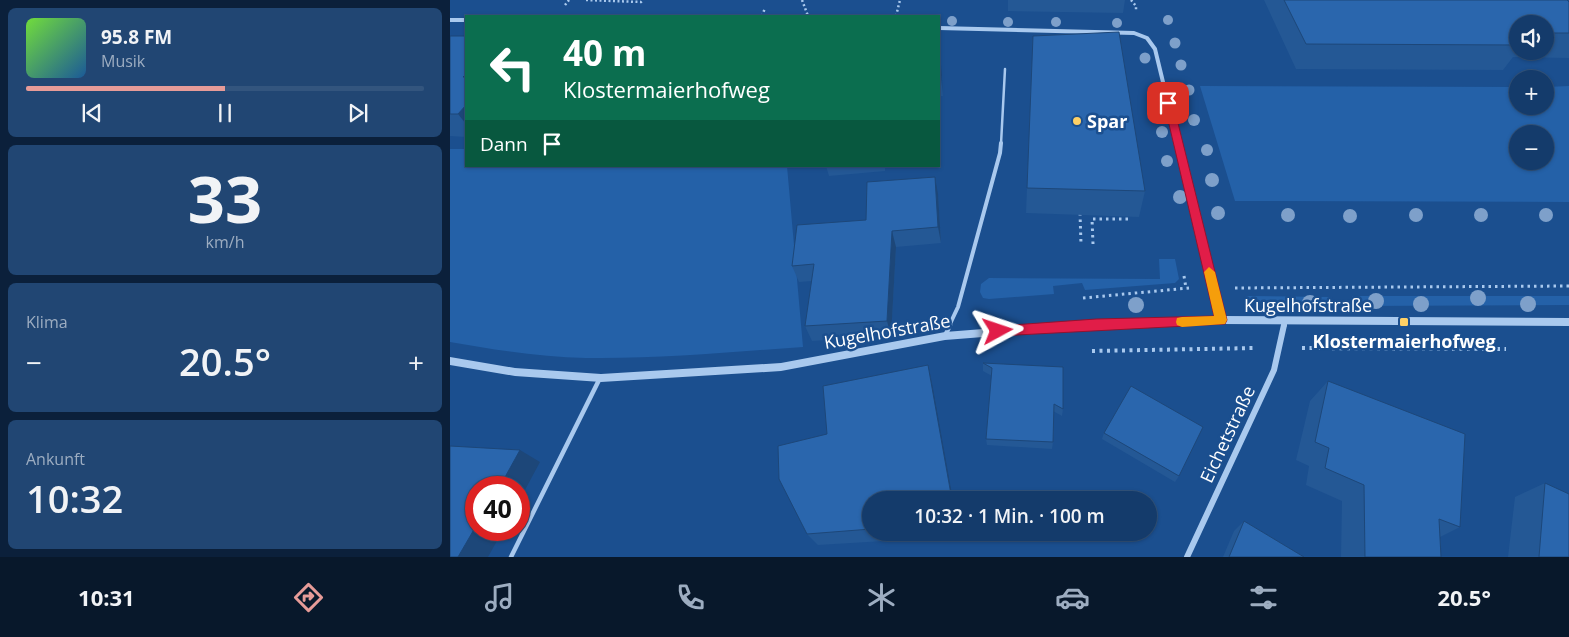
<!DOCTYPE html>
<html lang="de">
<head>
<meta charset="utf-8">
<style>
  :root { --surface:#143b6b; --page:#214673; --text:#f1f3f6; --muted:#9dadc1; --line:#33557e; --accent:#e69b98 }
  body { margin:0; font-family:"Open Sans",sans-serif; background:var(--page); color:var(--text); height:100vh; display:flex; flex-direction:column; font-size:19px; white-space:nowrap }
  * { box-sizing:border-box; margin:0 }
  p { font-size:16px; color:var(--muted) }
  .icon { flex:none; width:28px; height:28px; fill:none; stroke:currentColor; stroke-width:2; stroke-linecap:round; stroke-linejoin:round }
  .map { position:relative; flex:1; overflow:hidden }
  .side { display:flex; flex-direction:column; gap:8px; padding:8px; background:#0b203b; width:450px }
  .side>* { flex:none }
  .top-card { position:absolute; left:15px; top:15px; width:475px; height:152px; border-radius:0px; box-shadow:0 1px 4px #0004,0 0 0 1px var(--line); background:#0b6e4f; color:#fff; overflow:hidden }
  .fabs { position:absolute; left:1059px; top:15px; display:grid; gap:10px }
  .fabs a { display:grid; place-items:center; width:45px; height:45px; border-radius:50%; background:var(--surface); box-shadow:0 1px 4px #0004,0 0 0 1px var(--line); font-size:25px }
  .speed { position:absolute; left:15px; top:476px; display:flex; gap:10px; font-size:25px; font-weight:700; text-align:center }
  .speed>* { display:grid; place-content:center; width:65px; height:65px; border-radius:50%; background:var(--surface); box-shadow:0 1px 4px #0004,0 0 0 1px var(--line); line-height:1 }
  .speed .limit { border:8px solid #d22; background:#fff; color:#111 }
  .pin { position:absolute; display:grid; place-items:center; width:42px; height:42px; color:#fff; margin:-21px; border-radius:10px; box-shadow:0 2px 8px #0006 }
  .me { position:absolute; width:55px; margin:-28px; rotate:85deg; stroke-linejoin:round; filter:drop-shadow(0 0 4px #0008) }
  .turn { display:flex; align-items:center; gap:18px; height:105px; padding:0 15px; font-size:22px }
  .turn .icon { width:65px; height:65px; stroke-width:2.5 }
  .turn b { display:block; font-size:35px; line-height:42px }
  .then { display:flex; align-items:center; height:48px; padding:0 15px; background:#0003; gap:10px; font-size:19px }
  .big { font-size:38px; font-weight:600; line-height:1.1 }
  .side .widget { flex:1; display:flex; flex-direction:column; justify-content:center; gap:8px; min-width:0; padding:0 18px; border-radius:8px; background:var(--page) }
  .side .dial { align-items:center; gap:0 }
  .dial b { font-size:65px; line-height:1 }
  .song { display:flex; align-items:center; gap:15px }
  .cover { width:60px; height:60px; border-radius:8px; background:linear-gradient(135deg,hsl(100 70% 55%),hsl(210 70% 35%)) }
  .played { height:5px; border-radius:2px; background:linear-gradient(90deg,var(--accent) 50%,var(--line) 50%) }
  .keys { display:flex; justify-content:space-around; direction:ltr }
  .heat { display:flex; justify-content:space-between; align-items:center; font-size:28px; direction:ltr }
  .trip { position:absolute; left:412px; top:491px; width:295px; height:50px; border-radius:25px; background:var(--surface); box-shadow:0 1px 4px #0004,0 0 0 1px var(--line); font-weight:600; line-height:50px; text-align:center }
  .tabs { display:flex; height:80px; justify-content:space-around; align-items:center; background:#08182b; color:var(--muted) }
  .tabs .icon { width:35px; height:35px }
  .tabs .current { color:var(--accent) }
  .tabs b { font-size:22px; color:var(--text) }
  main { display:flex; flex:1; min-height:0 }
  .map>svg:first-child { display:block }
</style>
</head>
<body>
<main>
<section class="side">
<div class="widget">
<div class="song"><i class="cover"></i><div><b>95.8 FM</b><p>Musik</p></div></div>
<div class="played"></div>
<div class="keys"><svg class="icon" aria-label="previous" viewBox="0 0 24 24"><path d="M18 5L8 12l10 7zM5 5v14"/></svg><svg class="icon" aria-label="pause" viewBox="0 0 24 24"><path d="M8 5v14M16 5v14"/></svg><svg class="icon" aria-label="next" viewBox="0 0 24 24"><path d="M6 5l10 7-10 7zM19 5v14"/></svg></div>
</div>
<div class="widget dial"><b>33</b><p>km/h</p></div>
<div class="widget"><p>Klima</p>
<div class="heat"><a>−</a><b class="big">20.5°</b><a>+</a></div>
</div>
<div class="widget"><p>Ankunft</p><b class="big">10:32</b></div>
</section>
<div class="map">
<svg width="1119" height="557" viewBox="0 0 1119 557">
  <rect width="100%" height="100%" fill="#1b4f8f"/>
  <path fill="#2461a8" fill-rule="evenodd" d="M750,86L1067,87L1068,106H1095V87L1119,86V202L785,201ZM1068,134H1095V161H1068Z
    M0,149H16V166H337L353,347C281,352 208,359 136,358C91,357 45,350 0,342Z
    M709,259H725L729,279L725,283L635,290L632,283L603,286L604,294L539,299L533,298L530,292L531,284L539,278L710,279Z
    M799,296L881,297L884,306C863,305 811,311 795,297Z
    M902,296H1119V305L905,306Z"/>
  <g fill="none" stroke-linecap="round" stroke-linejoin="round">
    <path stroke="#a9c9ee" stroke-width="2.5" stroke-dasharray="2 2.5" stroke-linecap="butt" d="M136,0L191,2L193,0
      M352,0L358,16
      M681,0L686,6V11
      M115,5L119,0
      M312,16L315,8
      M446,16L450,0"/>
    <path stroke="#a9c9ee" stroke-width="3" stroke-dasharray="2.5 4" stroke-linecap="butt" d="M630,213L631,244
      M643,244L642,219H679V216
      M734,276L736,288
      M785,288L1119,286
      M633,298L739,288"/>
    <path stroke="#a9c9ee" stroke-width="4" stroke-dasharray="3 4.5" stroke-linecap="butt" d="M852,348L1056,349
      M642,351L806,348"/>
    <path stroke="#a9c9ee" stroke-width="2.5" d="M551,144L555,69"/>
    <path stroke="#a9c9ee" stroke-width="4" d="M499,326L508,307L550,153L551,143"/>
    <path stroke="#a9c9ee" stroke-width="4.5" d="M495,336L500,325
      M61,557L150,378"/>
    <path stroke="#a9c9ee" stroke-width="4" d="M0,20H16
      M489,28L684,33L697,38L705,49L728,144"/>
    <path stroke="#a9c9ee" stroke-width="5" d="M728,143L771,320
      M834,326L835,321"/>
    <path stroke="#a9c9ee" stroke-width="6" d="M737,557L824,370L834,325"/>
    <path fill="#a9c9ee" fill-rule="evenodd" d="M771,316L1119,318V326L771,324L646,328L495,340L331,371L151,382L65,376L0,365V357L65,368L151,374L331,363L495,332L646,320Z"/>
  </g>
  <g fill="#7ea0ca">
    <circle cx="718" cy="20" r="5"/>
    <circle cx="502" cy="21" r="5"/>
    <circle cx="558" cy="22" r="5"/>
    <circle cx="606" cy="22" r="5"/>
    <circle cx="667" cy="23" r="5"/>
    <circle cx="725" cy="43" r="5.5"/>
    <circle cx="695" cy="58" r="5.5"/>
    <circle cx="731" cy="65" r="5.5"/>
    <circle cx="739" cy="90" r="5.5"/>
    <circle cx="706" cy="107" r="5.5"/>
    <circle cx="744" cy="120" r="6"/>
    <circle cx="712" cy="132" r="6"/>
    <circle cx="757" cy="150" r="6"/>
    <circle cx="717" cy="161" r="6"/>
    <circle cx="762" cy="180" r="7"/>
    <circle cx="730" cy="197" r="7"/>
    <circle cx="768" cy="213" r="7"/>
    <circle cx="838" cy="215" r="7"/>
    <circle cx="966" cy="215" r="7"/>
    <circle cx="1031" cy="215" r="7"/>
    <circle cx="1096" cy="215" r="7"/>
    <circle cx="900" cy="216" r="7"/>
    <circle cx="1028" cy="298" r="8"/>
    <circle cx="926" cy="301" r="8"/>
    <circle cx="860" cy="303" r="8"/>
    <circle cx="971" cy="304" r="8"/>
    <circle cx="1078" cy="304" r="8"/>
    <circle cx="686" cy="305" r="8"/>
  </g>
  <path fill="#245895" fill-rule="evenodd" d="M558,0H675L673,13L558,11Z
    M814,0H1117L1119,2V58L1063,57L1053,70L846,69ZM1068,24H1095V51H1068Z
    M0,36H16V137L0,136Z
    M583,36L695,191L689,217L576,213Z
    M489,45L491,65L493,96H489Z
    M376,166H435V171L379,176Z
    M488,194L491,243L446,247L441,336L362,341L355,326L362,281L349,282L342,266L416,220Z
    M533,363L613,409L612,416L603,411V442L602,449L537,445L536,439L542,376L533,371Z
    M478,365L482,383L421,500V532H443L432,534L434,541L368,545L357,534L377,434Z
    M878,381L1010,527L990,537L991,557H891L892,501L856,485L859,466L846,460L860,401Z
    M654,433L729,476L725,482L652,439Z
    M1095,483L1119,557H1058L1065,497Z
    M794,521L854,557H773L784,531Z"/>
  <path fill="#1d4779" d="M489,45L491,65L493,96L491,76Z
    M16,105V124L8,114Z
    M485,177L488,194L491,243L488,227Z
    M442,231L446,247L441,336L437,321Z
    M478,365L482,383L503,500H502Z
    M70,450L90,462L69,501V488H49Z
    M26,526V530H53L38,557H8Z
    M429,532H431L434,541Z"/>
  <path fill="#2a66ad" stroke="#1d4779" d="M834,0H1117L1119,2V33H1095V24H1068V32H1061L1068,40V45L856,44Z
    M669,32L695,191L577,188L583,36Z
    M0,36H16V74L13,77H16V105L8,114H0Z
    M489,45L491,76H489Z
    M485,177L488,227L442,231L437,321L355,326L364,264L342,266L347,225L416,220L417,182Z
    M533,363L613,367V409L604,404L603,442L536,439L542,368Z
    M478,365L502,500H421V529L357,534L329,479L328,446L377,434L373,386Z
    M878,381L1015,434L1010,527L989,519L991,557H915L914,485L875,468L879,448L865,442Z
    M681,386L753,427L729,476L654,433Z
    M0,446L70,450L49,488H26V526L8,557H0Z
    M1095,483L1119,494V557H1089Z
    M794,521L854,557H779Z"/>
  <path fill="#e11d48" stroke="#92132f" d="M715,101H718L723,103L777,320L775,324L548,336L543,335L542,331L543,327L548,326L646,319L764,316L714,103Z"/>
  <path fill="#f59e0b" d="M759,267L765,272L777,320L775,324L732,327L727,325L726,322L727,318L732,317L764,316L754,272Z"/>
  <g fill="#ffd166" stroke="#1b4f8f" stroke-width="2">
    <circle cx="627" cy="121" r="5"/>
    <rect x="949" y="317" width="10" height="10" rx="2.5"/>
  </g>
  <g text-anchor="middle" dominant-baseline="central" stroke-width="5" stroke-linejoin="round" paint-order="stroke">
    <g font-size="18" font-weight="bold" fill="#fff" stroke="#1b4f8f" text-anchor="start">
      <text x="637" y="121">Spar</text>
      <text x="954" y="341" text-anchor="middle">Klostermaierhofweg</text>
    </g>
    <g font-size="18" fill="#fff" stroke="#1b4f8f">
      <text x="858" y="305">Kugelhofstraße</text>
      <text transform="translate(437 331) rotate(-10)">Kugelhofstraße</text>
      <text transform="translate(777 434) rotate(-65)">Eichetstraße</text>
    </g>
  </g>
</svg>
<div class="fabs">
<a><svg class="icon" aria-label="sound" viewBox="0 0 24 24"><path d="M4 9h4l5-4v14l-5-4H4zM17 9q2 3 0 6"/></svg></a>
<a>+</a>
<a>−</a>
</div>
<div class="speed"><div class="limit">40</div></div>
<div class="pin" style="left:718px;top:103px;background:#d93025"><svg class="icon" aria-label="arrive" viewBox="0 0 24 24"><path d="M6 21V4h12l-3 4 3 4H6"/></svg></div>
<svg class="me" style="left:548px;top:331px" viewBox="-20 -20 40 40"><path d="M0-17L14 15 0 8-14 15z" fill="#e11d48" stroke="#fff" stroke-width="4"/></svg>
<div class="trip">10:32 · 1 Min. · 100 m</div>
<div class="top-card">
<div class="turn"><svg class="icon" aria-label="left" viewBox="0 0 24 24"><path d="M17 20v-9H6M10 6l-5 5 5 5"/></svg><div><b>40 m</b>Klostermaierhofweg</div></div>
<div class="then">Dann<svg class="icon" aria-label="arrive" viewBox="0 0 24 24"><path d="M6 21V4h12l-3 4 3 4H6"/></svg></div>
</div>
</div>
</main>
<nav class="tabs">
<b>10:31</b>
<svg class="icon current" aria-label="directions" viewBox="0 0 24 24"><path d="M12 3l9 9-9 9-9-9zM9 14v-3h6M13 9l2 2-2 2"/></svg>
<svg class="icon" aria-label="music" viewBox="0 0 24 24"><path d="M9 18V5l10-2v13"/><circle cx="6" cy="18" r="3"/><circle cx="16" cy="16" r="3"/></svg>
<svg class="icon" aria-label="phone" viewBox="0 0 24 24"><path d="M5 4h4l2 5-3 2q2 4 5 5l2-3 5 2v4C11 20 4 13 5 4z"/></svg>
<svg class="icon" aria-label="climate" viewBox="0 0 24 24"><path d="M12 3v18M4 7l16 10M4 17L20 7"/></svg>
<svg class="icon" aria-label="car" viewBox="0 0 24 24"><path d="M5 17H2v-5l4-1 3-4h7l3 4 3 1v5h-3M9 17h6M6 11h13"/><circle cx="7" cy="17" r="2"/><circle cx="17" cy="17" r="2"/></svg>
<svg class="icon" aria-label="filters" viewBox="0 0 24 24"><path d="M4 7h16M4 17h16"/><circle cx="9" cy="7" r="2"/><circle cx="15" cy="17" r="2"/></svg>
<b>20.5°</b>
</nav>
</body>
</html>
